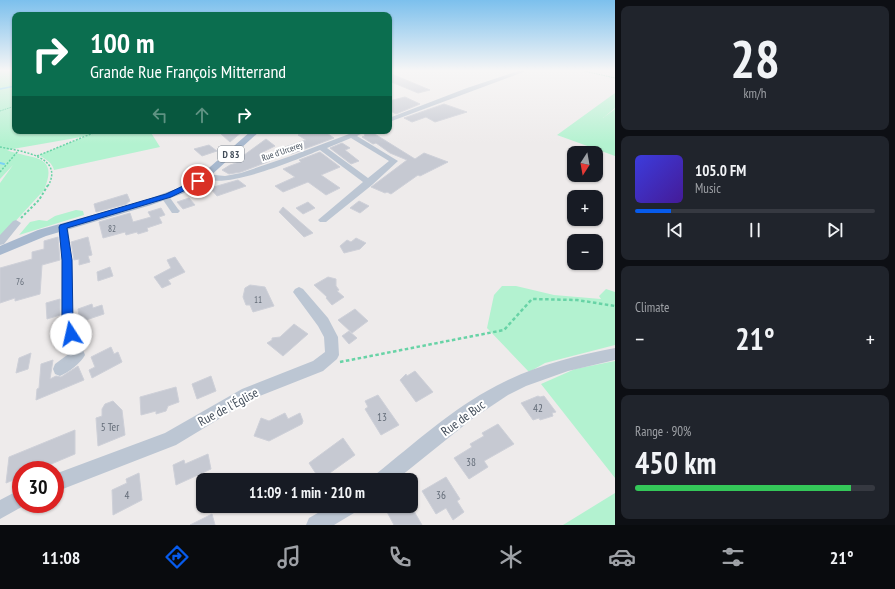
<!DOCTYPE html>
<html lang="en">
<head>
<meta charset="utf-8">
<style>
  :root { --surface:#171b24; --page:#20242c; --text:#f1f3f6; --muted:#9ea1a6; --line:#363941; --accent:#075bec }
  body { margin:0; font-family:"PT Sans Narrow",sans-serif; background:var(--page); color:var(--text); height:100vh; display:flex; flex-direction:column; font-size:15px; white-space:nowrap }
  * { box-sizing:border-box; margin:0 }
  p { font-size:13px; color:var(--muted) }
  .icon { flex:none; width:22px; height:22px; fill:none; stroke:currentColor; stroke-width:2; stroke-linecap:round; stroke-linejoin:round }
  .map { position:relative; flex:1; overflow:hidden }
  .sheet { display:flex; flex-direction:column; gap:6px; padding:6px; background:#0d0f14; width:280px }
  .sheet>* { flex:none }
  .top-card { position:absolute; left:12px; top:12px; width:380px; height:122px; border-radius:8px; box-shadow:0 1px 3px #0004; background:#0b6e4f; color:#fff; overflow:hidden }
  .needle { width:26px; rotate:191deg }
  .tools { position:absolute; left:567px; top:146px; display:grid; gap:8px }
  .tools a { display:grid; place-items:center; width:36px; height:36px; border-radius:8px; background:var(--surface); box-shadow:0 1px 3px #0004; font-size:20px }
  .speed { position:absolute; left:12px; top:461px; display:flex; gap:8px; font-size:20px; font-weight:700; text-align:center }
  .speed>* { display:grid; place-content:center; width:52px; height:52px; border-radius:50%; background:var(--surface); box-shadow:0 1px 3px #0004; line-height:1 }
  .speed .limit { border:6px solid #d22; background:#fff; color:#111 }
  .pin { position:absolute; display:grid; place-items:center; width:34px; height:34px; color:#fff; margin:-17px; border:2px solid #fff; border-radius:50%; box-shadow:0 1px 4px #0007 }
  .me { position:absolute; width:44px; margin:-22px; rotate:350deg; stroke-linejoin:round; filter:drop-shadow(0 0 3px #0008) }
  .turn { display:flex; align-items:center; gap:14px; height:84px; padding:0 12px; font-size:18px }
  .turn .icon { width:52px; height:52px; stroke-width:2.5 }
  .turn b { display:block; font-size:28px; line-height:34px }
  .lanes { display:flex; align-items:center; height:38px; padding:0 12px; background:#0003; justify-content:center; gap:20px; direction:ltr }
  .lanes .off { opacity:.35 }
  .big { font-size:30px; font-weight:700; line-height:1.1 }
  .sheet .widget { flex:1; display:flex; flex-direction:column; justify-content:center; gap:6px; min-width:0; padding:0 14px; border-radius:8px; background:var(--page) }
  .sheet .dial { align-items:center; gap:0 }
  .dial b { font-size:52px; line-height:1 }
  .song { display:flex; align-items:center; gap:12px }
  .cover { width:48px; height:48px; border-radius:6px; background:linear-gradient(135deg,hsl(240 70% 55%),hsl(260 70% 35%)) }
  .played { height:4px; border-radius:2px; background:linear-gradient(90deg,var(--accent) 15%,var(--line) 15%) }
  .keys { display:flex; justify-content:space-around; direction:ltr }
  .heat { display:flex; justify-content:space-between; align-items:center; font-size:22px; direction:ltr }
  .charge { height:6px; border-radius:3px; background:linear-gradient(90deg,#34c759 90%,var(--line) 0) }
  .trip { position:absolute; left:196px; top:473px; width:222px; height:40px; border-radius:8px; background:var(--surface); box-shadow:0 1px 3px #0004; font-weight:700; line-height:40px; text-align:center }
  .tab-bar { display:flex; height:64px; justify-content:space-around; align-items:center; background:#090b0e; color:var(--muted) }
  .tab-bar .icon { width:28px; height:28px }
  .tab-bar .on { color:var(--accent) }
  .tab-bar b { font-size:18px; color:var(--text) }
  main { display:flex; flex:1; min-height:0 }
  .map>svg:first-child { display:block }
</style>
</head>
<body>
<main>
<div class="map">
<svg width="615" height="525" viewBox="0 0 615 525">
  <rect width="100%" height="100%" fill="#eeebeb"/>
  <path fill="#b3f2d0" d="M0,71H15V131H150L160,147L54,170C52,162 46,160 39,155L87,136L7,150C30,160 60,152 44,190L0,238V183L13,165L0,179Z
    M615,93V108L603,118L615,109V156L557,135Z
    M76,210L83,211L84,215L19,235L30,222L39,220L47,221L55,216Z
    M502,286H516L554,295L601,299L599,296L606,289L615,292V345L545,363L529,372L487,328L494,295Z
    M615,361V478L541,384L575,369Z
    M615,493V525H563Z"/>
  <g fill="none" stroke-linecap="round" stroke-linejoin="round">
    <path stroke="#7bd2f4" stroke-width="1.5" d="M0,89L15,86"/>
    <path stroke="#7bd2f4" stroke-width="2" d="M0,163L4,164"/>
  </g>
  <path fill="#c6c9d2" stroke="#ced0d8" d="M389,73L394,75L430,90L418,93L389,81Z
    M405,97L420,104L396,114L389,110V101Z
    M444,104L467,112L435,122L426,117L412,122L404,118Z
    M231,131H243L230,142L221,134Z
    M312,131H324L334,138L291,154L282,148L306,140L298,135Z
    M367,131H370L415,159L424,153L448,162L420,176L418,175L391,194L387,192L385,193L371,187L407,160L390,153L376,143L373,144L362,137L365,136L364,135Z
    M266,139L275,146L261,153L270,161L241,172L229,174L222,170L230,165L242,161L240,158Z
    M342,143L350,148L345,150L359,161L351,164L330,148Z
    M209,145L217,151L202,156L194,149Z
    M320,152L340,167L321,175L340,188L326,195L308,182L283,192L275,186L295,177L283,169L301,162L299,160Z
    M238,180L246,186L217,196L210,188Z
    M127,194L130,201L127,203V204L96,212L94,204Z
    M189,198L195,205L183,209L177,202Z
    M359,201L369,206L360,213L350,208Z
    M308,202L315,208L303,214L296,208Z
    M283,207L313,233L304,237L279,212Z
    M161,208L165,215L159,217L162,223L147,228L148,231L138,234L137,232L126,235L125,232L103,238L99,222L130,213L133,222L151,217L148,212Z
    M58,237L60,260L42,265L40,294L15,301V298L0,303V268L32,259V252L44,249V241Z
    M88,237L92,255L88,256L90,262L79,265V259L74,260L71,242Z
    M356,238L366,243L360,249L344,253L340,246L347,240L351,242Z
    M175,257L185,272L168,280L171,284L162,288L154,277L171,268L167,260Z
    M110,267L113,276L98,281L97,272Z
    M328,277L336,279V286L339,290L337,291L344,297L332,305L326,298L327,297L314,285Z
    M250,285L265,287L274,306L253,312L250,305H246L243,297L245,288Z
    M60,299V315L47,319L46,303Z
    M92,304L93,308L102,305L104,314L80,322L78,309Z
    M355,309L368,321L352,333L338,320Z
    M294,324L308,334L283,356L267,343L272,340V338L280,337Z
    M349,331L357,338L349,344L342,336Z
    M111,347L114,354L118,352L122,362L92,378L89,370L95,367L91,357Z
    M31,353L28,369L16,373L19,358Z
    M53,360L50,379L56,376L61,377L78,366L84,380L36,400L37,389L39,388L41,364Z
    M415,371L433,392L416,402L400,380L406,374L407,376Z
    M211,376L216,391L197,399L192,384Z
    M176,387L179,402L168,406L166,411L156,414V411L141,415L140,397Z
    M378,395L399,425L381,435L365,409L368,407L365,401Z
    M538,396L540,397L544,396L556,412L552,413L553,416L540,420L539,418L533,420L521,403Z
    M113,401L122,410L125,435L98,446L96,418L102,416V409L105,404Z
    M285,413L288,419L300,413L303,421L302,424L269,441L254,436L261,418L269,421Z
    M498,424L514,444L484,461L488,467L469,479L454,458L472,447L470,444L484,436L482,433Z
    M75,430V454L37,470H21V477L6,483L9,457Z
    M343,438L355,455L320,480L309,463Z
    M208,454L211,469L176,485L173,465L184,460L185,464Z
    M139,473L142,500L113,515L112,490L127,483L126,479Z
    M446,477L460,499L457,501L464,512L453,520L446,508L436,514L422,491Z
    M397,506H411L422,525H394L387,512Z
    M212,514L215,525H190Z"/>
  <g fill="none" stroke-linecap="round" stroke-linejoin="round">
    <path stroke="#68d3a6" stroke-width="1" stroke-dasharray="1.5 1" stroke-linecap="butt" d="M584,71L615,78
      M0,111L15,106"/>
    <path stroke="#68d3a6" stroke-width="1.5" stroke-dasharray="2 1.5" stroke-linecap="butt" d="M0,147C20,151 65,156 48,186
      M37,156L98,131
      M0,172L18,151"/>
    <path stroke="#68d3a6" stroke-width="2" stroke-dasharray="2.5 2" stroke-linecap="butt" d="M21,218L39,200L48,185"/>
    <path stroke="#68d3a6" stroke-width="2.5" stroke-dasharray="3.5 2.5" stroke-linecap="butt" d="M340,362L504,330L532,299L577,300L615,306"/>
    <path fill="#bcc6d3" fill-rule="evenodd" d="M518,71H526L389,122V118L467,88Z
      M357,131H366L357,136L398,161L372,185L326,222H320L318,220L363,182L320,150C298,159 219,193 201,176L205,174L225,176L241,173L291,156ZM351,138L389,161L368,178L327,148Z
      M165,194L168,195L178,209L180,211L178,213H172L161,197Z
      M16,220L21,223L4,244L0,245V235L13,221Z
      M63,224L68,227L72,260L73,324L85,355C81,363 69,372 60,376L55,374L53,369L55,364L70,353L61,324L62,260L58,227Z
      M299,287L303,289L328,318L338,337L339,355L337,359L323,371L252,399L176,445L55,492V474L165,433L242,389L313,361L325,352L324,337L318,326L293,292L295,289Z
      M615,348V360L568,371L526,386L508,395L472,419L396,480H373L376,474C415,443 452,409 496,386C533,366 574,356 615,348Z
      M21,489V504H27L0,519V500Z
      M330,506H356L354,513L334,525H306L309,518Z"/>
    <path fill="#a7b8ce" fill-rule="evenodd" d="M251,131H260L208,178L184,193L151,205L46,236L0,255V246L38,230L143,201L176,189L202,174Z"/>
  </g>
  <linearGradient id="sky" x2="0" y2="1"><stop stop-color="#7cc0ed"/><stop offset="0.49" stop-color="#f7f6f6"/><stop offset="1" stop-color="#f7f6f6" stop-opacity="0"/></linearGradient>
  <rect width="615" height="144" fill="url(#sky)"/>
  <path fill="#075bec" stroke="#053b99" d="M198,179L201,181L200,183L171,197L67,228L72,260L73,324L76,334L75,337L71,339L67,337L62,324V260L59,227L60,225L166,194Z"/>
  <g text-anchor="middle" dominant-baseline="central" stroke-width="4" stroke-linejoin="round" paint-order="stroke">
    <g font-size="9" fill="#424d5a" stroke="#fff">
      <text transform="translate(282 151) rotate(-19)">Rue d'Urcerey</text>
    </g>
    <g font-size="9" fill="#636c78">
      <text x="112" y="228">82</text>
      <text x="20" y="281">76</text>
      <text x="258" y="299">11</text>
    </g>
    <rect fill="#fff" stroke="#7b828c" stroke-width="1" x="218" y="146" width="26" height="16" rx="3"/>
    <g font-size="10" font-weight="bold" fill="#424d5a">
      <text x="231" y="154">D 83</text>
    </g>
    <g font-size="11" fill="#636c78">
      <text x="538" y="408">42</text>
      <text x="382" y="417">13</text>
      <text x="110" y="427">5 Ter</text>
      <text x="471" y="462">38</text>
      <text x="127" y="495">4</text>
      <text x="441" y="495">36</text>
    </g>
    <g font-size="13" fill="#424d5a" stroke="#fff">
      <text transform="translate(228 407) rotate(-28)">Rue de l'Église</text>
      <text transform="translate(463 418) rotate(-36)">Rue de Buc</text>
    </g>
  </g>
</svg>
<div class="tools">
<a><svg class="needle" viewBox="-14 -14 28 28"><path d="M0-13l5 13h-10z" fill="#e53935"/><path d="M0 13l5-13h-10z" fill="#9ea1a6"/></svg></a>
<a>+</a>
<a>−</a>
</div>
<div class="speed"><div class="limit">30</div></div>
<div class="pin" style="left:198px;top:181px;background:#d93025"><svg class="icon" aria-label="arrive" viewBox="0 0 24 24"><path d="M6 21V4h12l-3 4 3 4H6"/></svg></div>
<svg class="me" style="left:71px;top:334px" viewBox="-20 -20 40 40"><circle r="19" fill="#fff"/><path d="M0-13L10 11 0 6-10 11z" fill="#075bec"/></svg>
<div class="trip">11:09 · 1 min · 210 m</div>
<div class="top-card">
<div class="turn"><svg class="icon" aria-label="right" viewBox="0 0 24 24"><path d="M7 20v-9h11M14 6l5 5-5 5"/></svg><div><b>100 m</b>Grande Rue François Mitterrand</div></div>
<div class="lanes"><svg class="icon off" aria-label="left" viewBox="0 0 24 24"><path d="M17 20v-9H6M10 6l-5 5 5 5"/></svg><svg class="icon off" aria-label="ahead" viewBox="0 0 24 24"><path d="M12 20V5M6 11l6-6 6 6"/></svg><svg class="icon" aria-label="right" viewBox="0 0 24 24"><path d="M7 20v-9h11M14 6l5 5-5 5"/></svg></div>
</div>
</div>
<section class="sheet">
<div class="widget dial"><b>28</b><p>km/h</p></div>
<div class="widget">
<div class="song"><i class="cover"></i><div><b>105.0 FM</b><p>Music</p></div></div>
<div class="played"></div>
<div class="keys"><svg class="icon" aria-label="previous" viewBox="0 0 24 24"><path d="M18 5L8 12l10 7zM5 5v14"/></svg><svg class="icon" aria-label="pause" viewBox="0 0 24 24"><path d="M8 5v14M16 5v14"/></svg><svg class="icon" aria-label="next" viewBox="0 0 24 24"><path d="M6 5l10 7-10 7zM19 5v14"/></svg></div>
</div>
<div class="widget"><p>Climate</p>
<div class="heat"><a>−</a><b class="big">21°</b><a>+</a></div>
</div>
<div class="widget"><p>Range · 90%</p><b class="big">450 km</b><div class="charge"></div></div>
</section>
</main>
<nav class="tab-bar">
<b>11:08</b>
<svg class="icon on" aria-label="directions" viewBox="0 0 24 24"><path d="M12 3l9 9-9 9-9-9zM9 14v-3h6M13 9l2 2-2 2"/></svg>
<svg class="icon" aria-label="music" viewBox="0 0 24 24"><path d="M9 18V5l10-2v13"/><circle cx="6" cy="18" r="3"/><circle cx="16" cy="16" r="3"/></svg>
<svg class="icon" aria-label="phone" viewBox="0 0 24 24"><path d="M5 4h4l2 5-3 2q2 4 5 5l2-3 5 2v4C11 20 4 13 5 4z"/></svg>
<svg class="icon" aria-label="climate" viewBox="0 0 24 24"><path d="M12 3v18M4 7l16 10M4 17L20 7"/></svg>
<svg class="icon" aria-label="car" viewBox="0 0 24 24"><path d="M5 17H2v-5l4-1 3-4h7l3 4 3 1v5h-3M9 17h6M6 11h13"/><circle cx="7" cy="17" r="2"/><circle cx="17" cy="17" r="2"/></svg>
<svg class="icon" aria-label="filters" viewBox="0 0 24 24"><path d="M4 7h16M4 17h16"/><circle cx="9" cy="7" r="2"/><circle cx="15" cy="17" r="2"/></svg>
<b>21°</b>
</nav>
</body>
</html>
